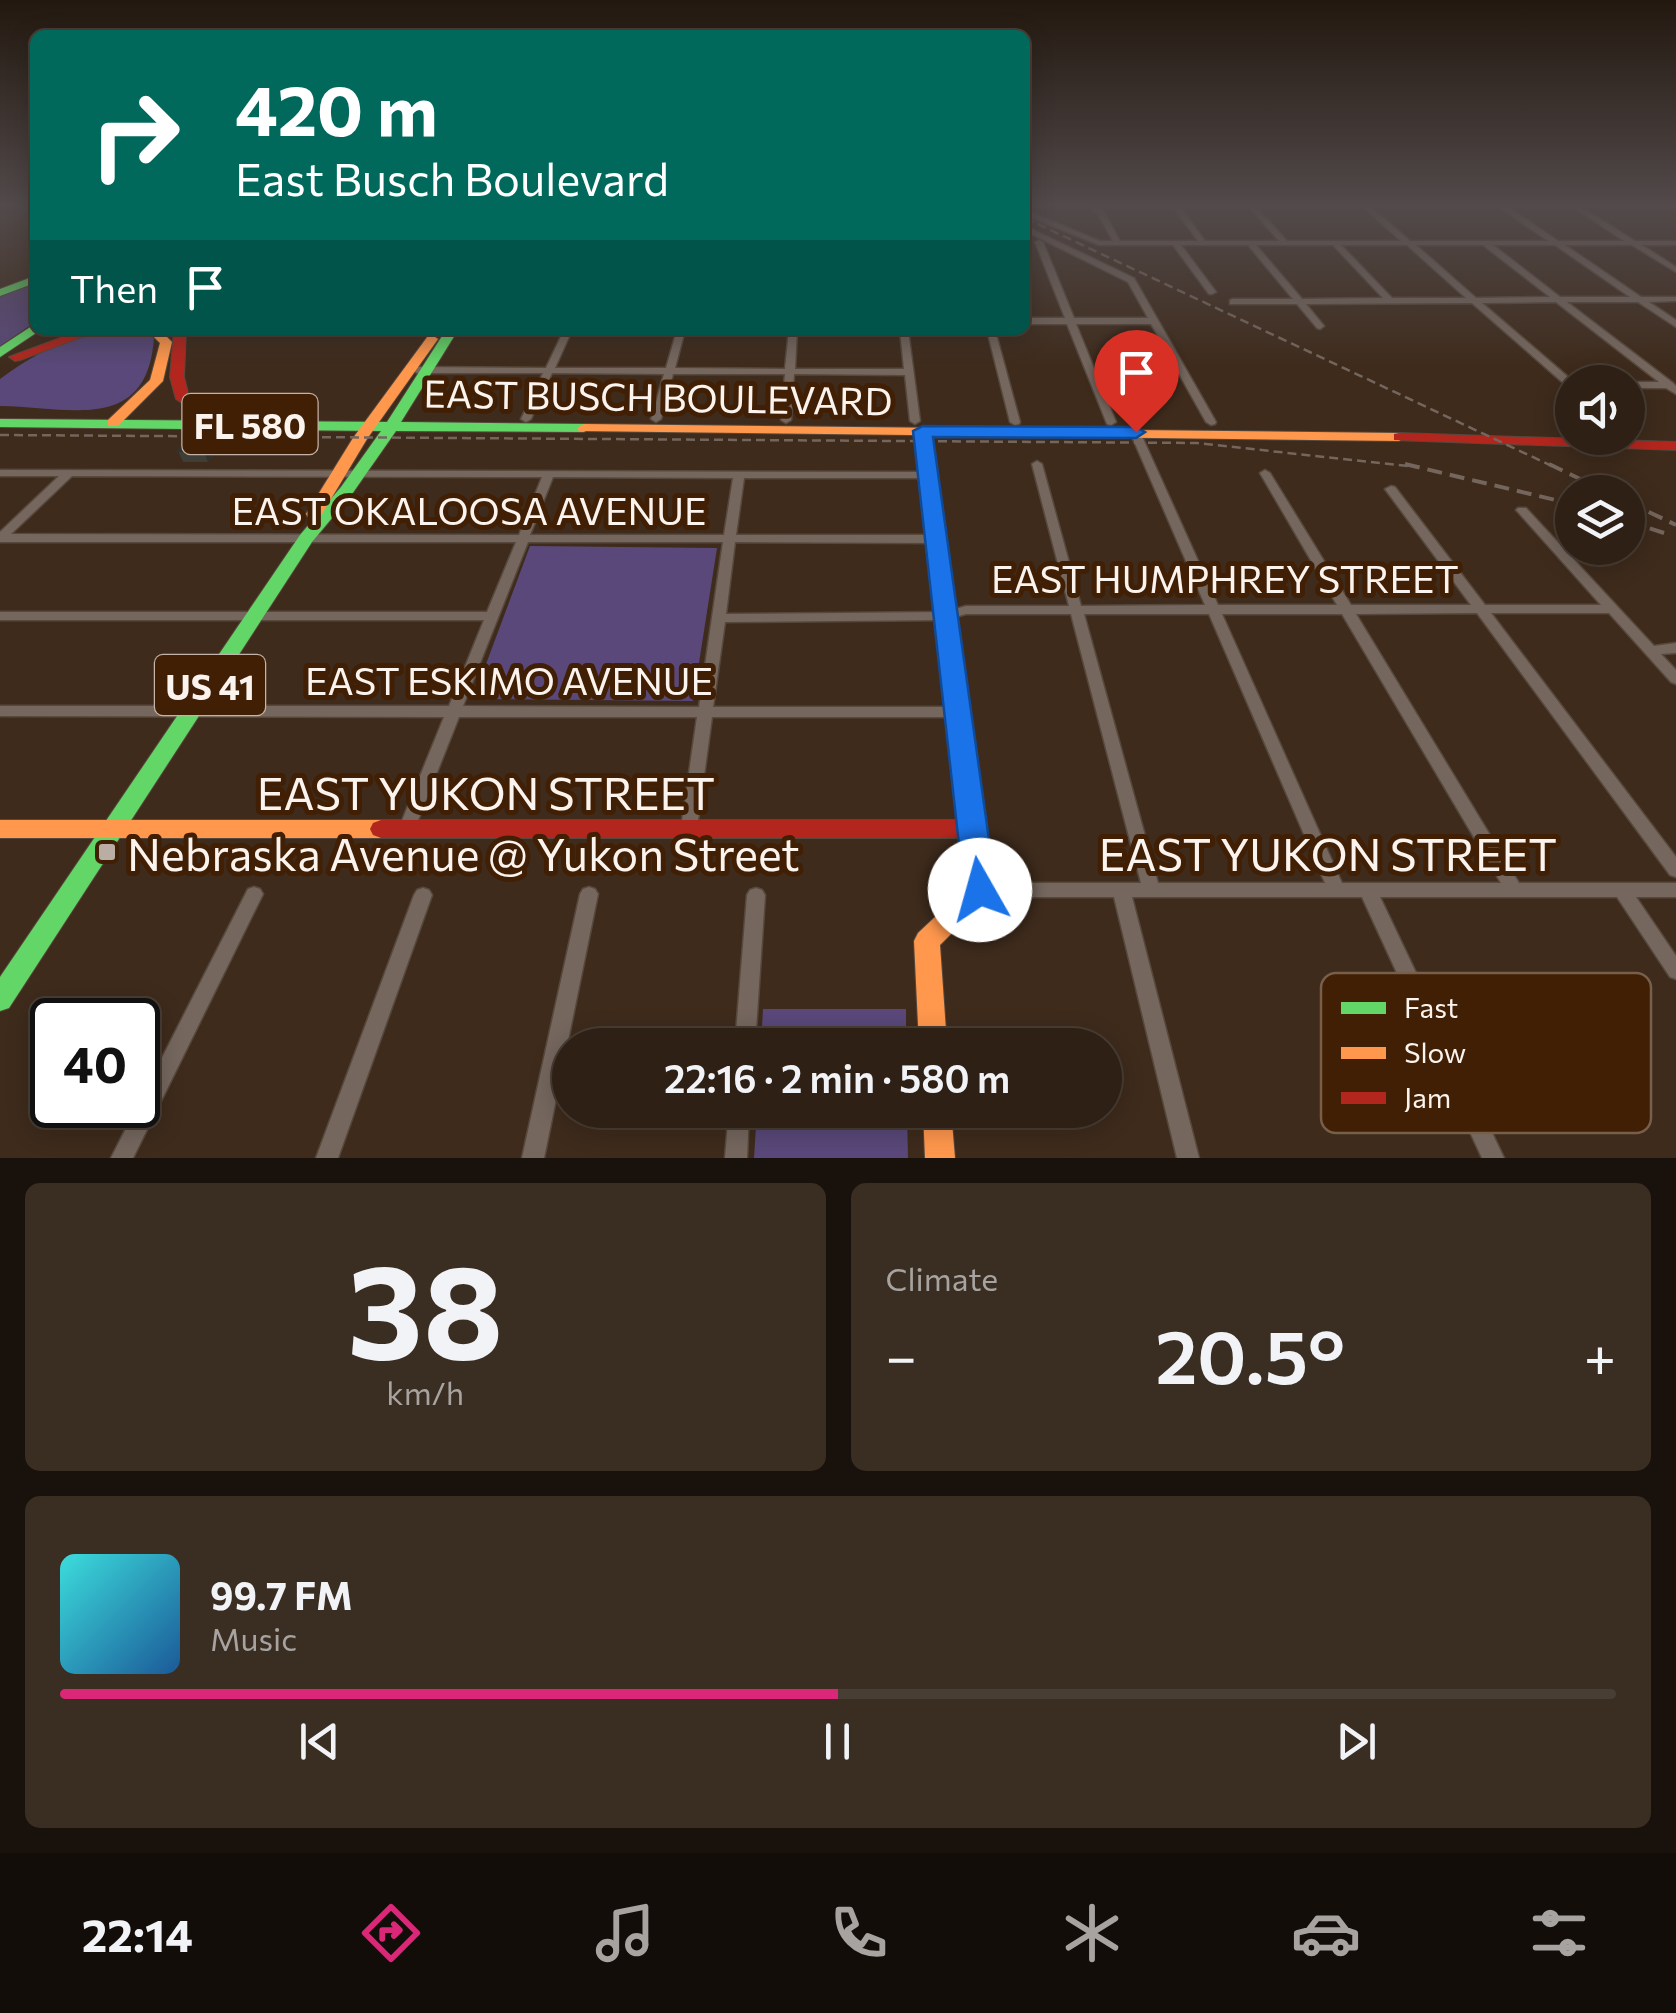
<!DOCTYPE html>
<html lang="en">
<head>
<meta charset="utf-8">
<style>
  :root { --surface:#2e2015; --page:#3a2d22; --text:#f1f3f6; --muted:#a7a3a0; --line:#493e34; --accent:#db2777 }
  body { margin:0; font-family:Commissioner,sans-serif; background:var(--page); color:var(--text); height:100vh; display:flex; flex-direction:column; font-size:38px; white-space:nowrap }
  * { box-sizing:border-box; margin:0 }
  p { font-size:32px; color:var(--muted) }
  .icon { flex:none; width:55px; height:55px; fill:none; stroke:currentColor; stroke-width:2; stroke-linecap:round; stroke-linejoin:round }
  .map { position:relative; height:1158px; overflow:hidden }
  .drawer { display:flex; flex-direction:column; gap:25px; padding:25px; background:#19120c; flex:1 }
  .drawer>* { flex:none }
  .banner { position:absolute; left:30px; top:30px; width:1000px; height:305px; border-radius:15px; box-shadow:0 5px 25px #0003,0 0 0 2px var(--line); background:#00695c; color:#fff; overflow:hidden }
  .buttons { position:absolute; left:1555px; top:365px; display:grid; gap:20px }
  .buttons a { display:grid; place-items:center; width:90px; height:90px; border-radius:50%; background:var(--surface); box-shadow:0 5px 25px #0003,0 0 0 2px var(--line); font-size:50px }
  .speed { position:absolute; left:30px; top:998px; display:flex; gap:20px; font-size:50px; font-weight:700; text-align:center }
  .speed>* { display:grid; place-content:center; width:130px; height:130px; border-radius:50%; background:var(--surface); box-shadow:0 5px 25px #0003,0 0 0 2px var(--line); line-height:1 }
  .speed .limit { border:5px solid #111; border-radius:15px; background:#fff; color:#111 }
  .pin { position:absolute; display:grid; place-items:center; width:85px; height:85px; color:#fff; margin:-102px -42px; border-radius:50% 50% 50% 0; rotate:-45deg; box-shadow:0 0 10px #0007 }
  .pin .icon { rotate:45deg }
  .me { position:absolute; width:110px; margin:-55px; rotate:353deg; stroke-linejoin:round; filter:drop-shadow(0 0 8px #0008) }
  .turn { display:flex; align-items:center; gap:35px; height:210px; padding:0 40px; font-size:45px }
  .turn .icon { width:130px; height:130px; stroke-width:2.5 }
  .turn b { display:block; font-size:70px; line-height:85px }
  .then { display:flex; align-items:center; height:95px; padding:0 40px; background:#0003; gap:20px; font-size:38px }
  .big { font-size:75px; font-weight:600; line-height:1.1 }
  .drawer .card { flex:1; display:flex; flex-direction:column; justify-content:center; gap:15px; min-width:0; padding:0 35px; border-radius:15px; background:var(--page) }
  .drawer .dial { align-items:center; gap:0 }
  .dial b { font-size:130px; line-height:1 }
  .song { display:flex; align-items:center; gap:30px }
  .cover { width:120px; height:120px; border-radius:15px; background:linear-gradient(135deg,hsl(180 70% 55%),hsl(210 70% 35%)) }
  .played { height:10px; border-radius:5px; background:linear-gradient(90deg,var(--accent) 50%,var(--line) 50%) }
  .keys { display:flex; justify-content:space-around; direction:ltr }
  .heat { display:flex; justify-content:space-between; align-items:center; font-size:55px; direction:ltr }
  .drawer .tiles { flex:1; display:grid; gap:25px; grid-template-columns:1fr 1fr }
  .card:last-child { grid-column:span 2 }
  .trip { position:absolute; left:552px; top:1028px; width:570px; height:100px; border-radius:50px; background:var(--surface); box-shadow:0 5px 25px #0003,0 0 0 2px var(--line); font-weight:600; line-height:100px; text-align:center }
  .dock { display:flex; height:160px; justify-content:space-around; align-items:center; background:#120d08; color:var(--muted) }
  .dock .icon { width:70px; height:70px }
  .dock .selected { color:var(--accent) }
  .dock b { font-size:45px; color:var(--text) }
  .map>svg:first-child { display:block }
</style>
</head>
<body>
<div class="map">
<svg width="1676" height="1158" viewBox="0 0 1676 1158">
  <rect width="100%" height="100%" fill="#3e2b1c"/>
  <path fill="#594879" d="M35,281V322L0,346V294Z
    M109,330H140L154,338C147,434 70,407 0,406V379C34,354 67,337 109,330Z
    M530,546L717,548L693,701L473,699Z
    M763,1009H906V1045H761Z
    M757,1110H907L908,1158H754Z"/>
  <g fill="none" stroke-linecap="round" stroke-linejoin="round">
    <g stroke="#56483c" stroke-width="3">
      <path id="street" d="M1087,205H1676V207H1581L1635,241H1676V245H1642L1676,267V272L1632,245H1565L1641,297H1676V301L1649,302L1676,320V327L1638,302H1567L1673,383L1676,386V394L1666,388H1628V382H1659L1556,302L1482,303L1574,382L1572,389L1569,388L1472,303L1306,304L1324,326L1320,329L1317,328L1297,304H1230V300L1233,299H1293L1248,245H1181L1216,292L1212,294H1209L1173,245H1099L1025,215V210L1100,241H1113L1097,213ZM1499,207L1548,241H1410L1372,208ZM1508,207H1573L1624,241H1558ZM1099,208H1174L1198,241H1120L1104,212ZM1181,208H1250L1279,241H1205ZM1257,208H1364L1401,241H1287ZM1256,245H1333L1383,298L1302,299ZM1341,245H1407L1466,298H1392ZM1416,245H1483L1550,297L1476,298ZM1493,245H1555L1630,297H1560Z
        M1025,226L1134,278L1216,422L1215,424L1211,425L1206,422L1151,324H1076L1116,422L1111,425L1107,424L1067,324H1025V318H1065L1035,242L1039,240L1043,242L1074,318H1148L1128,282L1025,231Z
        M564,330H572L555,368H666L677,330H685L675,368L785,369L789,330H797L795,369H904L900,330H908L920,421L915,424L910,421L905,375L794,374L791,420L786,423L781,420L785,374H673L661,419L656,422L651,419L664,374L552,373L531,419L526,422L521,419L543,373H417L412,370L417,367L546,368Z
        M987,330H995L1020,422L1019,424L1015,425L1010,422Z
        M1135,429L1140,432L1218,605H1337L1260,473L1265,470L1270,473L1351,605H1471L1385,489L1391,486L1395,487L1485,605H1601L1518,512L1516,510L1518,508H1526L1654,646L1676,643V653L1661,654L1676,670V684L1671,682L1609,613H1491L1676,857V877L1670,875L1477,613L1356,614L1519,883H1676V897H1636L1676,956V979L1670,977L1617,897H1380L1504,1158H1482L1362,897H1132L1199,1158H1177L1114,897H980L974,895L971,890L974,885L980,883H1141L1071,614H966L945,620L725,622L713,707H957L962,708L964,712L962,716L957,717H712L697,828L695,833L689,834L683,833L681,828L697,717H459L415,828L413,833L407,834L401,833L399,828L444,717L0,716V706H449L484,620H0V612H487L516,542H0V532L59,476H0V470L928,472L933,475L928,478H744L736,535H938L944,539L938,543L735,542L726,614L945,612L966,606H1069L1032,464L1037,461L1042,464L1081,606L1205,605L1130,432ZM72,476L542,477L519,535L11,534ZM553,477L733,478L724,535H530ZM528,542H723L699,707L463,706ZM1084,614H1209L1325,883H1158ZM1222,614H1342L1501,883H1342Z
        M1628,431L1634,434V438H1626H1628Z
        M254,887L260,889L263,894L133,1158H111L248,889Z
        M589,887L595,889L598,894L544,1158H522L580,894L583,889Z
        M423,888L429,890L432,895L338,1158H316L414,895L417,890Z
        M756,888L762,890L765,895L755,1045H735L747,895L750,890Z
        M729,1110H749L747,1158H725Z"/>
    </g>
    <g stroke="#56483c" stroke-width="2">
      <path id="fast" d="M35,276V283L0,296V289Z
        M35,324V330L39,331L0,357V347Z
        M446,330H458L401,422L584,424L591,428L584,432L396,431L352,494L312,542L9,1008L0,1011V977L300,535L341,487L381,431L0,427V419L387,422Z"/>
    </g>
    <g stroke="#56483c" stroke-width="2">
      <path id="slow" d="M147,330H160L172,342L163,381L118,426H108V420L150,380L160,343Z
        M432,335L438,339L367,439L322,514L320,517H308L306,514L353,438L428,336Z
        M584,424L1399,433L1406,437L1399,441L579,431L577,428Z
        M0,820H381L389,823L392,829L389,835L381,838H0Z
        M976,846L984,849C990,862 995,885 988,897L940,945L947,1045H919L914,941L918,933L968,886L964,856L968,849Z
        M923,1110H951L955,1158H925Z"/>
    </g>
    <g stroke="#56483c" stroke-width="2">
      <path id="jam" d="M82,330H100L20,360L15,361L9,357Z
        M174,330H186L184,377L189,397L209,408L229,410V416L201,415L176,399L170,377Z
        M923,427L930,431L984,829L988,856L984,863L976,866L968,863L962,838H381L373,835L370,829L373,823L381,820H960L916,431Z
        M1399,433L1676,442V450L1394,440V434Z"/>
    </g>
    <use href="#street" fill="#75675e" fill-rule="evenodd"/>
    <use href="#fast" fill="#63d668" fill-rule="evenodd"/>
    <use href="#slow" fill="#ff974d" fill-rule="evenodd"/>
    <use href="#jam" fill="#b3261e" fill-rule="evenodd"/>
    <path stroke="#74665d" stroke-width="2.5" stroke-dasharray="9 5" stroke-linecap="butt" d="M1025,218L1554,467
      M0,435L1197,443L1416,467"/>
    <path stroke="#74665d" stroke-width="4" stroke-dasharray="15 8" stroke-linecap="butt" d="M1405,464L1572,504
      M1549,464L1607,492
      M1628,502L1676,525
      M1628,521L1670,535"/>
  </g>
  <path fill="#3e3e36" d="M218,434L223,445L208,462H183L178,451Z"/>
  <path fill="#32322c" d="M218,434L223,445L208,462L203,450Z"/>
  <path fill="#48483f" stroke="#32322c" stroke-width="2.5" d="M193,434H218L203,450L178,451Z"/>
  <linearGradient id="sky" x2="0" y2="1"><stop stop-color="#22180f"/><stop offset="0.56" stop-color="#524a4b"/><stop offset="1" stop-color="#524a4b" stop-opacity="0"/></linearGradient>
  <rect width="1676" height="367" fill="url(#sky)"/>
  <path fill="#1a73e8" stroke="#114b97" stroke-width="2.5" d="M923,426L1136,427L1145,432L1136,438L933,437L996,890L991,900L980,904L969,900L964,890L913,431Z"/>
  <rect fill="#b9ada4" stroke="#401f04" stroke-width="4" x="97" y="842" width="20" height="20" rx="5"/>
  <g text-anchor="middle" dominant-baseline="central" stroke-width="10" stroke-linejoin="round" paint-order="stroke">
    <g fill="#401f04" stroke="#c3b3a8" stroke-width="2.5">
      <rect x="182.5" y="394" width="135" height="60" rx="8"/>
      <rect x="155" y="655" width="110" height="60" rx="8"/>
    </g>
    <g font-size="35" font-weight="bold" fill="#fbf3ee">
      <text x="250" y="424">FL 580</text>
      <text x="210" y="685">US 41</text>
    </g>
    <g font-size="38" fill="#fbf3ee" stroke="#401f04">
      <text transform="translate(658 396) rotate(1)">EAST BUSCH BOULEVARD</text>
      <text x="469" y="509">EAST OKALOOSA AVENUE</text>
      <text x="1225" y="577">EAST HUMPHREY STREET</text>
      <text x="509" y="679">EAST ESKIMO AVENUE</text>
    </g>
    <g font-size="45" fill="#fbf3ee" stroke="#401f04">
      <text x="486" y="791">EAST YUKON STREET</text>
      <text x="1328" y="852">EAST YUKON STREET</text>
    </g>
    <g font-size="45" fill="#fbf3ee" stroke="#401f04" text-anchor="start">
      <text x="127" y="852">Nebraska Avenue @ Yukon Street</text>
    </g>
  </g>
  <rect x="1321" y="973" width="330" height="160" rx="15" fill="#401f04" stroke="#785f4a" stroke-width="2.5"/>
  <rect x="1341" y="1002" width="45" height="12" fill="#63d668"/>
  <rect x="1341" y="1047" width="45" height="12" fill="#ff974d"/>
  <rect x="1341" y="1092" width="45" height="12" fill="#b3261e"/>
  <g font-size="28" fill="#fbf3ee">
    <text x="1404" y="1018">Fast</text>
    <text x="1404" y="1063">Slow</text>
    <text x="1404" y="1108">Jam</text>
  </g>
</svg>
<div class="buttons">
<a><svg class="icon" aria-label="sound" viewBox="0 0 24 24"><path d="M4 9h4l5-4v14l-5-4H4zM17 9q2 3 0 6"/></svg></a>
<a><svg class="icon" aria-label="layers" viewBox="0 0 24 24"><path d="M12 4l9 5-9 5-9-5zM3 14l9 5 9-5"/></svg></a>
</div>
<div class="speed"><div class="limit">40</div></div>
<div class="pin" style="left:1136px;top:432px;background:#d93025"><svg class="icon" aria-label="arrive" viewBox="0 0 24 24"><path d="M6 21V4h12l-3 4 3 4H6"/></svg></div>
<svg class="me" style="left:980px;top:890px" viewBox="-20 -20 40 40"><circle r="19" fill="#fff"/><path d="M0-13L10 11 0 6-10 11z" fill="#1a73e8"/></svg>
<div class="trip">22:16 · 2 min · 580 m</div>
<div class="banner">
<div class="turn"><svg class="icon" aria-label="right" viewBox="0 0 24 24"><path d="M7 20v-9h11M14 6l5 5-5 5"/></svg><div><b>420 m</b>East Busch Boulevard</div></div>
<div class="then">Then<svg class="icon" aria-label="arrive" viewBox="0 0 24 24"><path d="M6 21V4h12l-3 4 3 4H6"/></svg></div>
</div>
</div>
<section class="drawer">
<div class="tiles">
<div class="card dial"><b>38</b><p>km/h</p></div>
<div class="card"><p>Climate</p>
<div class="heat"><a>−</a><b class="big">20.5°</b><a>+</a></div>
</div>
<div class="card">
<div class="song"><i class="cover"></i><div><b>99.7 FM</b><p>Music</p></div></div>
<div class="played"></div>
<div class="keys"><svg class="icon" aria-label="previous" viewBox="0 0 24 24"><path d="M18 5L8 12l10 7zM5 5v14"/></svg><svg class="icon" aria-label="pause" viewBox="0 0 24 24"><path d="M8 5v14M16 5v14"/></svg><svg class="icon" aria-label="next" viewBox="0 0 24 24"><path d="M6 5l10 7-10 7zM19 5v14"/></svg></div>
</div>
</div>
</section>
<nav class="dock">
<b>22:14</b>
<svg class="icon selected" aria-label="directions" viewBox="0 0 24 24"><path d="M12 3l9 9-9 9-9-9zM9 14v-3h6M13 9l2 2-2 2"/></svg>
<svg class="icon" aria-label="music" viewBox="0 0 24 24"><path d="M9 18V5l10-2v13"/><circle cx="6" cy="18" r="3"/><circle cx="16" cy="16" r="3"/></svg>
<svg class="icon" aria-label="phone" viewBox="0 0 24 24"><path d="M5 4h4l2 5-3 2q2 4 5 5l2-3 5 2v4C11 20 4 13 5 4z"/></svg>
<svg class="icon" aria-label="climate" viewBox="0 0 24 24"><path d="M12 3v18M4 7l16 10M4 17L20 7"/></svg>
<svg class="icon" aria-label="car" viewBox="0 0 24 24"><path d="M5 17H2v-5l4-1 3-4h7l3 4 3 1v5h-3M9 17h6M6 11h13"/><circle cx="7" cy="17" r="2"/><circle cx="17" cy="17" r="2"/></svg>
<svg class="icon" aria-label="filters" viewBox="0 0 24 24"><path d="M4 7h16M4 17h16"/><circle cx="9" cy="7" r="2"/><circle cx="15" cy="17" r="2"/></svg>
</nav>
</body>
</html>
